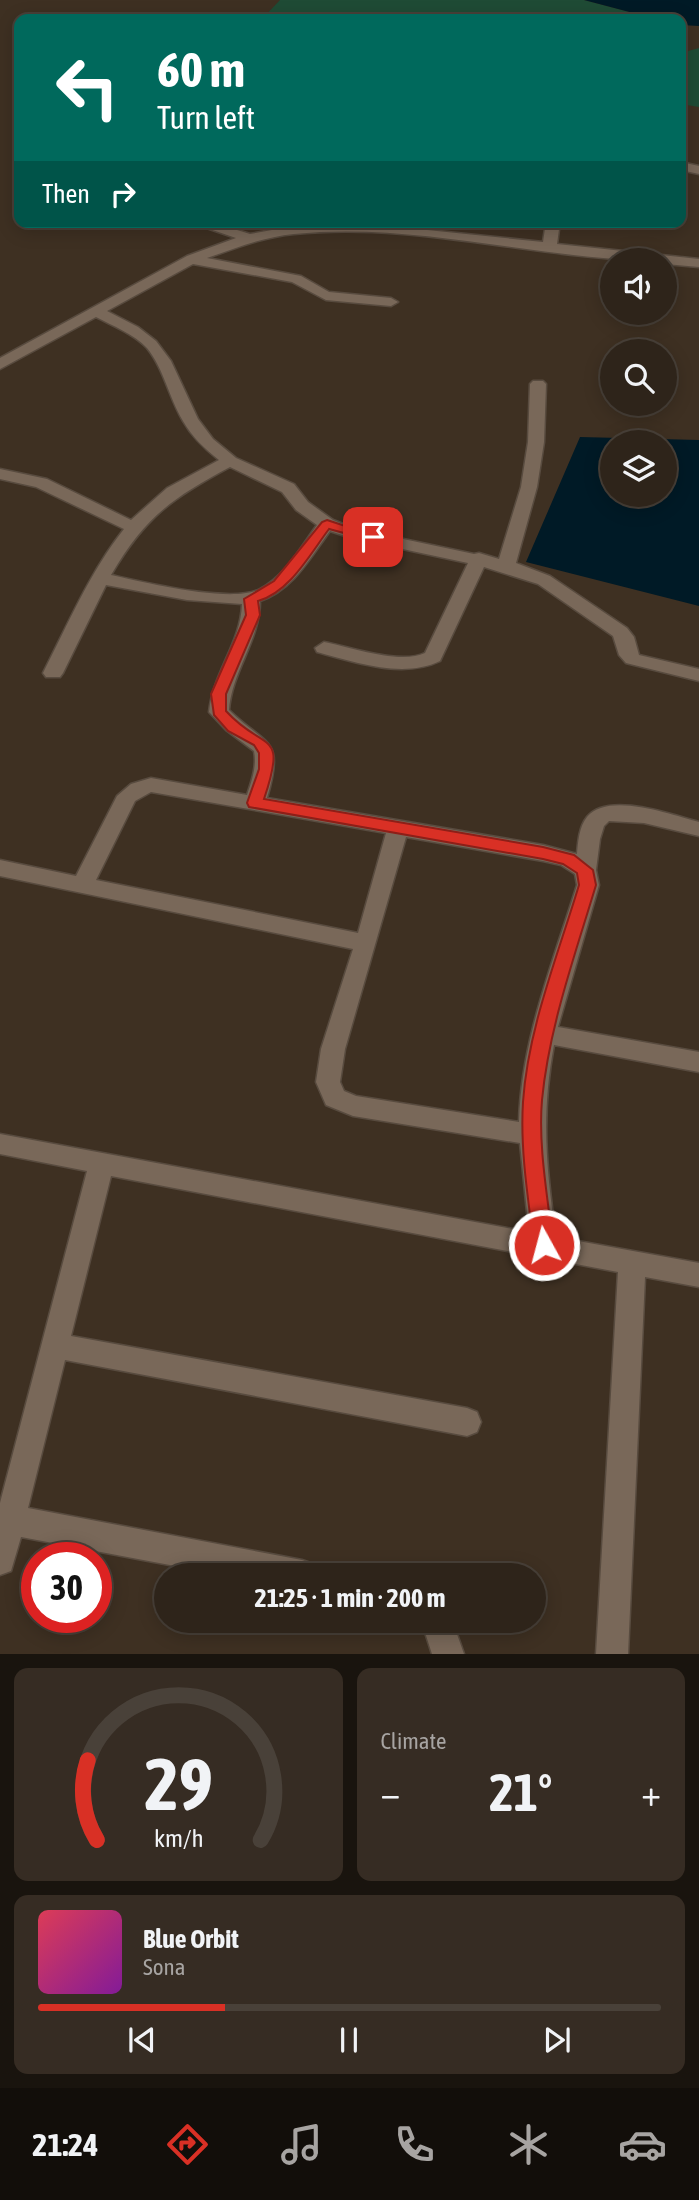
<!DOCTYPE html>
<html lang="en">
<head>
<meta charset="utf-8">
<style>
  :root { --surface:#2e241a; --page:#362c23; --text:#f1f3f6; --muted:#a7a4a2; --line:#494139; --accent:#d93025 }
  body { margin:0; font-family:"Asap Condensed",sans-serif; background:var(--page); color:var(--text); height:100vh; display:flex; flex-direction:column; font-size:26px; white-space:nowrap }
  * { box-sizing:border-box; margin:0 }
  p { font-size:23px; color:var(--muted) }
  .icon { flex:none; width:38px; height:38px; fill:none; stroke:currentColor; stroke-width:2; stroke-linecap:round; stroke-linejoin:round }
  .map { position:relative; height:1654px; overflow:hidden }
  .details { display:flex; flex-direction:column; gap:14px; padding:14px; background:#19140e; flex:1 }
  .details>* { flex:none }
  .top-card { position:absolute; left:14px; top:14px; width:672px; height:214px; border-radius:14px; box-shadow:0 4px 18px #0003,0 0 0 2px var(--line); background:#00695c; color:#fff; overflow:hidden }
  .buttons { position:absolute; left:600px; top:248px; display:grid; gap:14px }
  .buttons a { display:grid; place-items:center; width:77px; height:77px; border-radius:50%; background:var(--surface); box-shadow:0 4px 18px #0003,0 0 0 2px var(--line); font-size:35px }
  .speed { position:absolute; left:21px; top:1542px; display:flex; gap:14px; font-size:35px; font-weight:700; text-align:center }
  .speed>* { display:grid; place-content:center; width:91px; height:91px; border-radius:50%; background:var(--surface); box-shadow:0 4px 18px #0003,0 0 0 2px var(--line); line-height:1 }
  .speed .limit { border:10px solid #d22; background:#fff; color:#111 }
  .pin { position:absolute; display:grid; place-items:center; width:60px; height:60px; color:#fff; margin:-30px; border-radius:14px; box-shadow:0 4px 10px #0006 }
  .me { position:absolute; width:77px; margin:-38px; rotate:353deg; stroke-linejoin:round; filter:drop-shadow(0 0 5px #0008) }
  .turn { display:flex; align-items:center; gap:24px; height:147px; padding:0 28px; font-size:32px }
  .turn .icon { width:91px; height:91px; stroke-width:2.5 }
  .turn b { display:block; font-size:49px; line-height:60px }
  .then { display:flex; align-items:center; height:66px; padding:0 28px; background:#0003; gap:14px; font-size:26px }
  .big { font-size:52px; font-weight:700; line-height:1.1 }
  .details .card { flex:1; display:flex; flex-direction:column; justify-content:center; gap:10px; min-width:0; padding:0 24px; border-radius:14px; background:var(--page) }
  .details .dial { align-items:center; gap:0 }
  .dial svg { height:182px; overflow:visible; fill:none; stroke:var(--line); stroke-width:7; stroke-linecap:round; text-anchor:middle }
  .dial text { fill:var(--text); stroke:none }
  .song { display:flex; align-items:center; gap:21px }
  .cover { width:84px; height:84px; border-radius:10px; background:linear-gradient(135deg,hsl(350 70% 55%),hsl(290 70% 35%)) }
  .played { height:7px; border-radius:4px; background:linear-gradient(90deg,var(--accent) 30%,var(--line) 30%) }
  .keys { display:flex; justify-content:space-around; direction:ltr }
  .heat { display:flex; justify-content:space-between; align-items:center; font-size:38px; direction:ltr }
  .details .tiles { flex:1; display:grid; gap:14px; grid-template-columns:1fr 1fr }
  .card:last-child { grid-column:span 2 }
  .trip { position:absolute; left:154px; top:1563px; width:392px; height:70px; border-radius:35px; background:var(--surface); box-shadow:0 4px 18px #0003,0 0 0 2px var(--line); font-weight:700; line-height:70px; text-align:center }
  .tabs { display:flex; height:112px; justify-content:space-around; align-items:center; background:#120e0a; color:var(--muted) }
  .tabs .icon { width:49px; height:49px }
  .tabs .current { color:var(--accent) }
  .tabs b { font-size:32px; color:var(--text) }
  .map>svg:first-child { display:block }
</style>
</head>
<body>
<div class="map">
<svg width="699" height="1654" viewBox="0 0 699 1654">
  <rect width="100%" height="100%" fill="#3e3022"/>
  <path fill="#1f4b35" d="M280,0H584L656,19H262Z
    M699,48V107L681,104V53Z"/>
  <path fill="#001a26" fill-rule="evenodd" d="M584,0H699V26L681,25V19H656Z
    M580,437L699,440V606L526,562ZM612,443H665V495H612Z"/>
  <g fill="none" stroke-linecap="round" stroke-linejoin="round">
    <g stroke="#584b3f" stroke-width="3">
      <path id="street" d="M681,162L699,166V174L681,170Z
        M189,222H211L250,234L294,226L369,224L543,242L546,222H560L557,244L699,259V267L665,264V261C541,261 418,221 294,234C263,237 236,248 207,258L301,276L329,292L391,298L398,302L391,306L326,300L292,282L193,264L107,311L138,327L156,341L171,361L198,419L213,439L236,458L294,484L308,502L333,520L356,529L474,554L479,553L499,559L521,487L528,442L530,384L533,381H543L546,384L544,442L537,487L516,563L550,576L627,628L634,637L639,655L699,669V681L626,663L619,655L613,636L538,584L484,567L440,661C403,679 354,662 317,652L315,648L324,642C351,647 400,665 425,653L468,563L351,538L330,531C310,558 293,590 260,601C260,640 232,671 229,710C267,747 285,737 267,798L543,845L577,854C578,842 579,827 587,817C608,791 672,815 699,822V836L644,823L609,821L604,826L600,839L596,870L599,885L558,1027L699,1052V1072L554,1045C541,1114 546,1168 556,1237L699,1263V1287L645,1277L628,1654H596L618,1272L111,1176L71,1336L467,1408L477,1412L481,1422L477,1432L467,1436L65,1360L28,1508L302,1560L313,1564L317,1575H223L21,1537L11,1571L0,1575V1503L87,1171L0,1154V1134L529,1232L520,1143L353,1116L326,1105L316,1082L321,1049L353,949L0,876V860L76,876L117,796L131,784L151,778L247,795C252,780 257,766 254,751L226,730L209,712C213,673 241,642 242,604L187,600L106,585L63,673L60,677H46L43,673C68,624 90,572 124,529L36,487L0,479V469L47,479L131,520L167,488L219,460C205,449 192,437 183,421C169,398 164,369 147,348C134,334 113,326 96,317L0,369V358L187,256L236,238ZM230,467L282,492L296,510L317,525C301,547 285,576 260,589C232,604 143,582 111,575C145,517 172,498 230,467ZM151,792L386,833L358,933L96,880L135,801ZM406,837L543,861L561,865L575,874L577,885C553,962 521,1041 519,1122L356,1096L344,1091L340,1082L345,1049Z
        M421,1620H452L464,1654H432Z"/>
    </g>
    <use href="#street" fill="#796859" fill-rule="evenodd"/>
  </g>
  <path fill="#d93025" stroke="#8d1f18" stroke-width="2" d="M327,520L379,537L373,541L329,529C310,554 290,592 258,601L260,615L226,694V711C264,753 288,728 264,799L543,847L574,855L593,870L596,885C575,955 549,1027 542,1100C538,1147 548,1198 553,1245L551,1251L544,1254L537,1251L534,1245C528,1198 520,1149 523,1102C528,1028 558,955 579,885L577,873L563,864L543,859L249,807L247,803L259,769V753L254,745L228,731L214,715L211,694L246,615L244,599L274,581L322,522Z"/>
</svg>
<div class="buttons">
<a><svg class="icon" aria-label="sound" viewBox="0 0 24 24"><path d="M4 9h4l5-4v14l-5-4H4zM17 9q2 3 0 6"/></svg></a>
<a><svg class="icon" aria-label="search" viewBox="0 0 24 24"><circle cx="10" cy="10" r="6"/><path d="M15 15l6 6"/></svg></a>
<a><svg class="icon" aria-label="layers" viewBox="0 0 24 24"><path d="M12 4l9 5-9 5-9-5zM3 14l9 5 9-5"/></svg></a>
</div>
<div class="speed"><div class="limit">30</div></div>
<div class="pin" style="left:373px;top:537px;background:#d93025"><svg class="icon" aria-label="arrive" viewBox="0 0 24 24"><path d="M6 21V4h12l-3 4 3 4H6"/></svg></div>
<svg class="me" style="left:544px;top:1245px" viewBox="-20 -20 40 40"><circle r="17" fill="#d93025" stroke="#fff" stroke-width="3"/><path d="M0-11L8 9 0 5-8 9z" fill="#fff"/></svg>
<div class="trip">21:25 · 1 min · 200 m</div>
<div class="top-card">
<div class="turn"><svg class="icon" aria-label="left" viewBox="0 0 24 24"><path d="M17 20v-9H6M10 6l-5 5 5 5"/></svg><div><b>60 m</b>Turn left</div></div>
<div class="then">Then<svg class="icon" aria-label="right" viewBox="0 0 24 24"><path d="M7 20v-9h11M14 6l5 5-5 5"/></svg></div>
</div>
</div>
<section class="details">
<div class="tiles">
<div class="card dial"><svg viewBox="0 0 100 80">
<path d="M14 69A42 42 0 1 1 86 69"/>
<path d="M14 69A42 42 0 0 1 10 34" stroke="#d93025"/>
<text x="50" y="56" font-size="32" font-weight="700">29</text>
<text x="50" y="72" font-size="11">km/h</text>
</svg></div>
<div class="card"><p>Climate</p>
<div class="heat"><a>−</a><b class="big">21°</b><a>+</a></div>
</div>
<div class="card">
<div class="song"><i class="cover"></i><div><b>Blue Orbit</b><p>Sona</p></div></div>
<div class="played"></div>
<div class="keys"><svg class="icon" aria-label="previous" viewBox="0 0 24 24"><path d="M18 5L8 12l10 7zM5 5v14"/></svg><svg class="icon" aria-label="pause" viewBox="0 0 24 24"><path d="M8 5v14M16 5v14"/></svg><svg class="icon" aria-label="next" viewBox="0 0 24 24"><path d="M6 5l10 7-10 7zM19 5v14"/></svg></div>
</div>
</div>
</section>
<nav class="tabs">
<b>21:24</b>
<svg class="icon current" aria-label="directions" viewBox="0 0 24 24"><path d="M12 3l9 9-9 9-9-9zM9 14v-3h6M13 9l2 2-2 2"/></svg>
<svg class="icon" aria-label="music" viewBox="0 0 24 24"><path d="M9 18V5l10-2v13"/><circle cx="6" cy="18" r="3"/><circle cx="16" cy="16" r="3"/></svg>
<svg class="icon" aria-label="phone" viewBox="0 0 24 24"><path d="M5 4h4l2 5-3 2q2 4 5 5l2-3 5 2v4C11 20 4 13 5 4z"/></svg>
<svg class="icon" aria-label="climate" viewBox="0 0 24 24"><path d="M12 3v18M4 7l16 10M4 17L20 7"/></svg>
<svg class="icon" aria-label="car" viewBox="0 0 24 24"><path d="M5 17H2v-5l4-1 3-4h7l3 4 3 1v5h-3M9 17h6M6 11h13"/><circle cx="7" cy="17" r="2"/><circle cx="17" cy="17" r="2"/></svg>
</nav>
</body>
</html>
